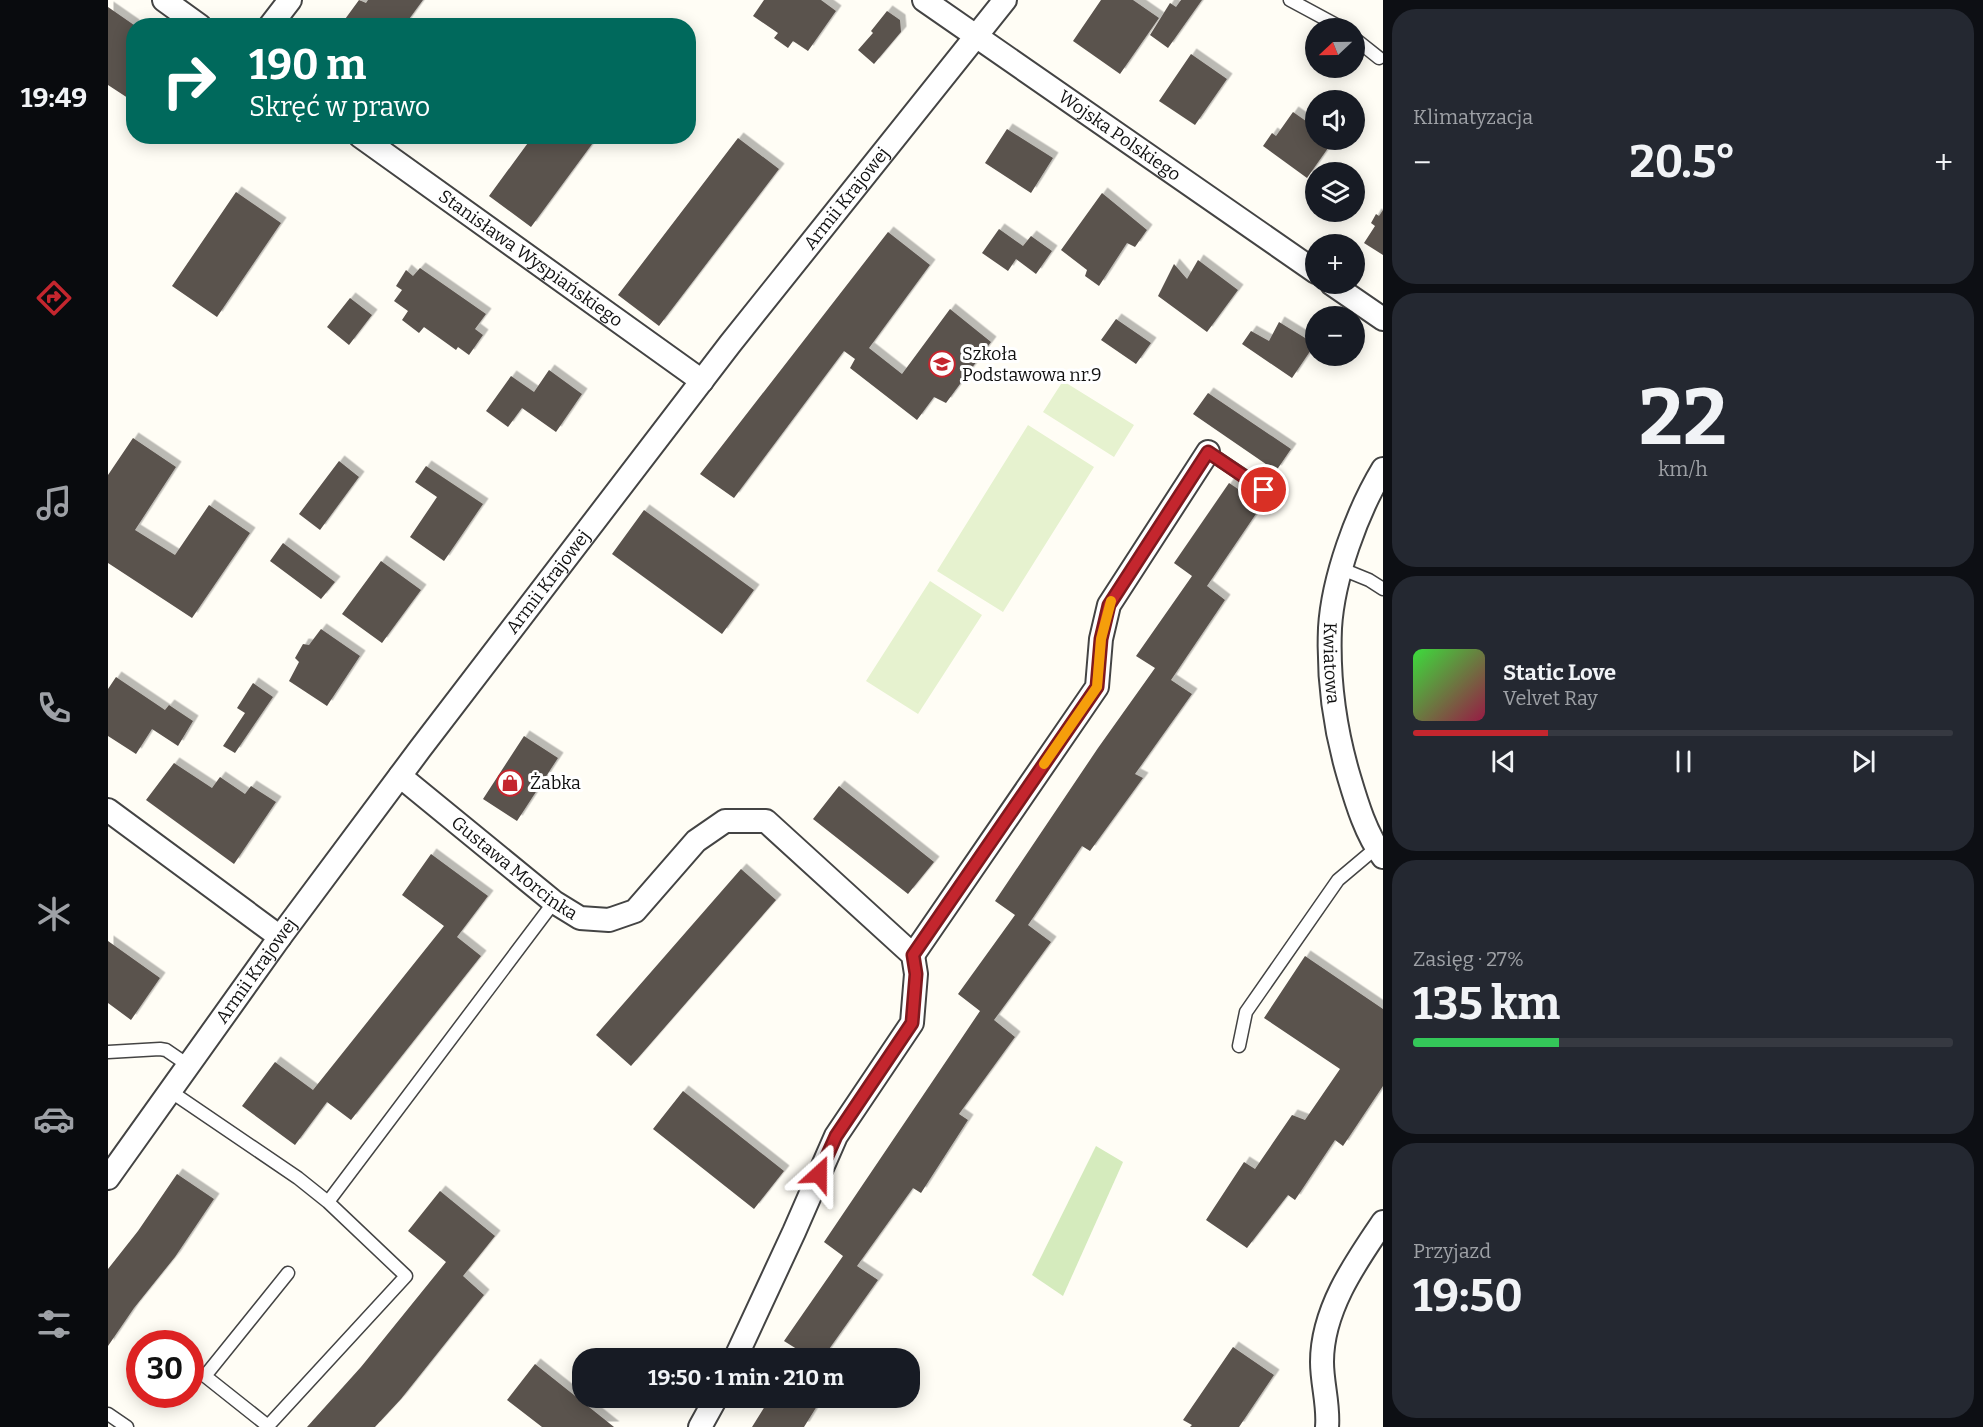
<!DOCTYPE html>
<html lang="pl">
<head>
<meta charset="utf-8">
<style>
  :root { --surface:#171b24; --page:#242831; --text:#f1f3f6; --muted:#9ea1a6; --line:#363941; --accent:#c4262e }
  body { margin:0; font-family:Bitter,serif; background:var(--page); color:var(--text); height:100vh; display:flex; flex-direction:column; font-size:22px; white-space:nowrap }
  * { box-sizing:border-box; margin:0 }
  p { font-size:20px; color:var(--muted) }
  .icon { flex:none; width:33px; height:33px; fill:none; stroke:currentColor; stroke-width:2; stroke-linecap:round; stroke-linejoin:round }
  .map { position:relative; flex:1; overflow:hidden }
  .side { display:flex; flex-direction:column; gap:9px; padding:9px; background:#0d0f14; width:600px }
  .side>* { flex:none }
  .top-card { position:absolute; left:18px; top:18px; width:570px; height:126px; border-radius:24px; box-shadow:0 3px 15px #0003; background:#00695c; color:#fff; overflow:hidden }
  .needle { width:39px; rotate:248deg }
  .controls { position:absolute; left:1197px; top:18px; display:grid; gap:12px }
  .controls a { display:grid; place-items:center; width:60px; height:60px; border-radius:50%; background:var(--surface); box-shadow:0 3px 15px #0003; font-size:30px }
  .speed { position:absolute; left:18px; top:1330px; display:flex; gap:12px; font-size:30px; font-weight:700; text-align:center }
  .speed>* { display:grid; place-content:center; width:78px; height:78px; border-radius:50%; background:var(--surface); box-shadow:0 3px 15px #0003; line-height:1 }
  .speed .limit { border:9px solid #d22; background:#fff; color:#111 }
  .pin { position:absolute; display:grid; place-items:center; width:51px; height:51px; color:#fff; margin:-26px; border:3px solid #fff; border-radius:50%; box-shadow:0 2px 6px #0007 }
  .me { position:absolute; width:66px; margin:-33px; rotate:24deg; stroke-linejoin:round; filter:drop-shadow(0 0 4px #0008) }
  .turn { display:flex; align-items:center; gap:21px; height:126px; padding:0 24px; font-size:27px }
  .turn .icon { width:78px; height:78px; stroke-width:2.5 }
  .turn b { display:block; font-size:42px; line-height:51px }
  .big { font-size:45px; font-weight:700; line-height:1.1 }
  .side .card { flex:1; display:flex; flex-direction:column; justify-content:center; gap:9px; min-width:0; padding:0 21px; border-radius:24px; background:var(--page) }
  .side .dial { align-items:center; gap:0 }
  .dial b { font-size:78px; line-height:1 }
  .song { display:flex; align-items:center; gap:18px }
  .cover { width:72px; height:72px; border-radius:9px; background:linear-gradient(135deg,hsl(120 70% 55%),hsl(340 70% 35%)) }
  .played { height:6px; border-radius:3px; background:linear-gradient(90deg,var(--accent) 25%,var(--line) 25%) }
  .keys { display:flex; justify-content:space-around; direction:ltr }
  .heat { display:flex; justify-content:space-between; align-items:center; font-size:33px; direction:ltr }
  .charge { height:9px; border-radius:4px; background:linear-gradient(90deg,#34c759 27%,var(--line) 0) }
  .trip { position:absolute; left:464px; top:1348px; width:348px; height:60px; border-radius:24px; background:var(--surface); box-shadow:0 3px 15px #0003; font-weight:700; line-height:60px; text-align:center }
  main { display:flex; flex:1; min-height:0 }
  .dock { display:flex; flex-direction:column; width:108px; justify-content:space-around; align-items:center; background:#090b0e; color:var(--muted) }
  .dock .icon { width:42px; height:42px }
  .dock .current { color:var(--accent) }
  .dock b { font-size:27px; color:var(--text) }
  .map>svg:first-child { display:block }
</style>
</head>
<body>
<main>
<nav class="dock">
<b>19:49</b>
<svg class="icon current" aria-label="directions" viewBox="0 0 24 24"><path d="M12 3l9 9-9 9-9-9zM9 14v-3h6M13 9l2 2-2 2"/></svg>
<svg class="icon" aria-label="music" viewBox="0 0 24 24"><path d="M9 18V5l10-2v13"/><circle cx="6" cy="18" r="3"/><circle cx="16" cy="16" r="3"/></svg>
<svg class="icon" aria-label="phone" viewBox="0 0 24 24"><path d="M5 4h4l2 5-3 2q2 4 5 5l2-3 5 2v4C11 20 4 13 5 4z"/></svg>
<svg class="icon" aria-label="climate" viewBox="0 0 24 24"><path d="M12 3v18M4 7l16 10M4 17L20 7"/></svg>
<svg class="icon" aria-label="car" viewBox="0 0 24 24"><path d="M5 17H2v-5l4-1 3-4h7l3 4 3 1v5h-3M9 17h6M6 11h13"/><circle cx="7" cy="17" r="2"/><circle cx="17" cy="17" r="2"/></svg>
<svg class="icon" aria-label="filters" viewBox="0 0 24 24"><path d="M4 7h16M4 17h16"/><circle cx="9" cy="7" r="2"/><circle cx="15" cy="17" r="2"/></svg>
</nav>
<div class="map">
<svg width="1275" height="1427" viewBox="0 0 1275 1427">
  <defs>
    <filter id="shadow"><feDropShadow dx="5.5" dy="-5.5" stdDeviation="0" flood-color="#0004"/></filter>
  </defs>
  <rect width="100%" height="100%" fill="#fffdf5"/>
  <path fill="#d5ebbd" d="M988,1146L1015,1162L955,1296L924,1275Z"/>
  <path fill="#e6f2cf" d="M955,381L1026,425L1006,457L935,412Z
    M920,425L986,467L895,612L829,571Z
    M822,581L874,615L810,714L758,681Z"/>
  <path fill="#5a524d" filter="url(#shadow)" d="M251,0L258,3L260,0H315L296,26H232Z
    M656,0H713L728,11L700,51L685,41L680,48L666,38L670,33L645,16Z
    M993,0H1025L1051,18L1012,74L965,41Z
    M1073,0H1094L1060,48L1042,35L1062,3L1068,7Z
    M0,7L26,25V102L0,85Z
    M779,11L792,20L793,32L766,64L750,50L765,33L763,31Z
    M1083,54L1119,79L1087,125L1051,101Z
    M1185,112L1208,128V140H1223L1225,141L1199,178L1155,146L1164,133L1168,136Z
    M899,129L945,158L923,193L877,163Z
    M425,136H490L423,227L381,196Z
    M630,138L671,169L551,326L510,295Z
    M128,192L173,223L109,317L64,286Z
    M994,193L1039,230L1027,247L1019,243L991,286L977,276L979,270L953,250Z
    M1275,210V255L1256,243L1267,226L1263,223L1268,214L1271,216Z
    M891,229L915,246L923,236L944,251L928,274L908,259L900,271L874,253Z
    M780,232L822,265L761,348L794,374L842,309L883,342L838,403L826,397L809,420L742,368L747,359L736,351L626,498L592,474Z
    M1090,260L1130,290L1099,332L1050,296L1066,264L1079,279Z
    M312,268L378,314L367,329L375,335L361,355L350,347L348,350L316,327L311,333L294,320L300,311L286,301L294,290L288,286L298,270L305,276Z
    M242,298L264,315L241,345L219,327Z
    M1008,319L1043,343L1028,364L993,340Z
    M1171,322L1207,344L1184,378L1134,344L1143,331L1161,341Z
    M441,370L474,394L448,432L414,408L400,427L378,411L403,376L426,392Z
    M1100,393L1183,449L1168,471L1085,414Z
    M25,438L68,467L27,530L67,555L101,505L142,533L84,618L0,563V475Z
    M231,461L251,477L212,530L191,514Z
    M318,466L375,504L336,561L302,537L329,497L307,482Z
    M1121,483L1154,505L1099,586L1117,600L1063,680L1084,694L1027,774L1035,778L982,851L974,846L920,925L943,942L886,1020L907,1037L851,1114L860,1120L813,1193L805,1188L749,1266L770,1280L714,1359H687L692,1351L676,1341L735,1256L716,1242L872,1011L850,994L907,915L887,901L990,748L1047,668L1028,656L1084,576L1066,563Z
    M536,510L646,590L614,634L504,554Z
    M175,543L227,582L213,599L162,561Z
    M273,561L313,590L274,643L234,614Z
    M213,629L252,656L219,706L181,681L191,662L187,658L195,644L201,645Z
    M8,677L57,710L61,705L85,721L70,746L44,729L28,754L0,736V689Z
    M145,683L165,697L127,753L115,746L137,713L129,708Z
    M416,736L450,758L409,821L375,799Z
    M66,763L104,788L112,777L137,794L143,786L168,802L126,864L38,800Z
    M731,786L826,862L800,894L705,819Z
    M323,854L380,896L349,937L373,956L243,1120L219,1102L187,1145L134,1106L167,1062L205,1090L336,926L294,895Z
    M633,869L668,900L523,1066L488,1035Z
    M0,941L52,978L23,1020L0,1003Z
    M1197,956L1275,1009V1086L1235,1146L1227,1140L1187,1200L1180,1195L1139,1248L1098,1220L1136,1162L1147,1169L1184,1115L1197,1120L1232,1069L1156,1018Z
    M575,1091L676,1171L646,1209L545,1129Z
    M69,1174L106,1199L67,1257L26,1308L0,1346V1269L30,1231Z
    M332,1191L387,1236L355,1276L376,1295L293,1399L267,1427H199L253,1367L338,1262L300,1231Z
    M1125,1347L1166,1375L1131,1427H1082L1084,1425L1075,1420Z
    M427,1364L476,1403L506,1427H434L399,1400Z
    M662,1398H714L696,1427H644Z"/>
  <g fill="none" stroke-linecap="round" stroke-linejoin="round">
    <g stroke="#444" stroke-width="15">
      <path id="lane" d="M1182,0L1234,28
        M1246,38L1271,58
        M1100,452L1157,490
        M1234,569L1261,580L1275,589
        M1131,1046L1138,1012L1230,880L1268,848
        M0,1052L52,1049L58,1050L80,1065
        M62,1091L190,1178L220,1202L298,1276L159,1427
        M220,1202L446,902
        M0,1414L19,1427
        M160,1426L97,1376L180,1273"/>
    </g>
    <g stroke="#444" stroke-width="26">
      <g id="street">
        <path d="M56,0L92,26"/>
        <path id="s1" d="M816,0L1208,272"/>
        <path d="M162,26L182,0"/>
        <path id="s2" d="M252,136L594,381"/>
        <path d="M1224,284L1275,319"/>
        <path id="s3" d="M1275,469C1249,512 1225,578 1222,628C1220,677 1227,730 1241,777C1249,804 1258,834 1275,857"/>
        <path id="s4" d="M292,776L446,902L472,918L501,920L527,911L588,841L617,821H658L805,955L808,974L804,1023L728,1136L686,1232L627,1359"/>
        <path d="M0,810L172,937"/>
        <path d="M805,955L989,687L993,639L1001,605L1100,452"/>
        <path id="s5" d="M0,1178L172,937L312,749L622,344L897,0"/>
        <path d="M592,1427L608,1398"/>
        <path d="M1219,1427C1221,1405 1214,1384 1214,1362C1214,1310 1247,1263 1275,1222"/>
      </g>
    </g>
    <use href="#lane" stroke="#fff" stroke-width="12"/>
    <use href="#street" stroke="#fff" stroke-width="22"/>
  </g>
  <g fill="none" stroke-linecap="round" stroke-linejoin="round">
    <g stroke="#7f191e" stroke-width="15">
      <path id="route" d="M711,1174L728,1136L804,1023L808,974L805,955L989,687L993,639L1001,605L1100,452L1156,490"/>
    </g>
    <use href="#route" stroke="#c4262e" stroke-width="10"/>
    <path stroke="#f59e0b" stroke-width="10" d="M936,764L989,687L993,639L1003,601"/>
  </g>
  <defs>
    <g id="school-ring" transform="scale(1.35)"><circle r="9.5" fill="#fff" stroke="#c4262e" stroke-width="1.5"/><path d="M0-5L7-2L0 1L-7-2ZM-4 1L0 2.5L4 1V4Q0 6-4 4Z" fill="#c4262e"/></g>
    <g id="shop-ring" transform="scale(1.35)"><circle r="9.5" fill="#fff" stroke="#c4262e" stroke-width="1.5"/><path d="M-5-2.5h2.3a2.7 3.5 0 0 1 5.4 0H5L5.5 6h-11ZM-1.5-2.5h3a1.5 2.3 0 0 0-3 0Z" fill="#c4262e"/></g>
  </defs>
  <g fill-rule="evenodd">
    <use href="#school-ring" x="834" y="364"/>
    <use href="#shop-ring" x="402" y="783"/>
  </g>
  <g text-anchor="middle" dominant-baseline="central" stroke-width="6" stroke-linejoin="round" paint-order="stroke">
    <g font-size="18" fill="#111" stroke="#fff">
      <text stroke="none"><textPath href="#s1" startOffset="238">Wojska Polskiego</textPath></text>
      <text stroke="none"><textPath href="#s5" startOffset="1227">Armii Krajowej</textPath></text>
      <text stroke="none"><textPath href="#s2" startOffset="210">Stanisława Wyspiańskiego</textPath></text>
      <text stroke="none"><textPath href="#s5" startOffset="741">Armii Krajowej</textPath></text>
      <text stroke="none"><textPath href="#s3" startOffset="204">Kwiatowa</textPath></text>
      <text stroke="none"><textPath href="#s4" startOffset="147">Gustawa Morcinka</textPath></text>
      <text stroke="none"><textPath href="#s5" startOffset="255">Armii Krajowej</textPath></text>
    </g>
    <g font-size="18" fill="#111" stroke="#fff" text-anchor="start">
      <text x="854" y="354">Szkoła<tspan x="854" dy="21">Podstawowa nr.9</tspan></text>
      <text x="422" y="783">Żabka</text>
    </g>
  </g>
</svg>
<div class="controls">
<a><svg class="needle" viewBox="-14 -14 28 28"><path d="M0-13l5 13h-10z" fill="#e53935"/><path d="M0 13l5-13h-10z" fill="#9ea1a6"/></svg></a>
<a><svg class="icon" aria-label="sound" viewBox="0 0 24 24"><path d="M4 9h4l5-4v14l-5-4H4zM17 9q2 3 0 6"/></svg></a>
<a><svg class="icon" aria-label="layers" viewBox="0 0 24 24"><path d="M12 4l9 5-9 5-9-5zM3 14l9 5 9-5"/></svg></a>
<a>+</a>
<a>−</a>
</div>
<div class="speed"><div class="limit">30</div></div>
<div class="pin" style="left:1156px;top:490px;background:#d93025"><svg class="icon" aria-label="arrive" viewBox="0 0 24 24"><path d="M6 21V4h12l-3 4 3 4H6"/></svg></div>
<svg class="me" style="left:711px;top:1174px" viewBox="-20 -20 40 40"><path d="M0-17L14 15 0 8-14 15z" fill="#c4262e" stroke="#fff" stroke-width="4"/></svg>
<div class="trip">19:50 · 1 min · 210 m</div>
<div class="top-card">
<div class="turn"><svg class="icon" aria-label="right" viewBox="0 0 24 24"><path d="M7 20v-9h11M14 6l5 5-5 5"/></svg><div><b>190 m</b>Skręć w prawo</div></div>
</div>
</div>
<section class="side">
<div class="card"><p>Klimatyzacja</p>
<div class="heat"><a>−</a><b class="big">20.5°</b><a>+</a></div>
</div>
<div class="card dial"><b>22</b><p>km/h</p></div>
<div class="card">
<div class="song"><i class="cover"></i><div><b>Static Love</b><p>Velvet Ray</p></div></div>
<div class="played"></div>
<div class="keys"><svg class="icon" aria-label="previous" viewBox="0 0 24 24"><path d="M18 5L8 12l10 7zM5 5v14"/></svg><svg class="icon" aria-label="pause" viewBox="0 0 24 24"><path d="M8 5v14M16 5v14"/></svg><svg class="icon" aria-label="next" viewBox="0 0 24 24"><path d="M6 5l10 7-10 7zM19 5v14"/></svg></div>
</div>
<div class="card"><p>Zasięg · 27%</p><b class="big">135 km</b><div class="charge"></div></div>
<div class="card"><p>Przyjazd</p><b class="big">19:50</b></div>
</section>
</main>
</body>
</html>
